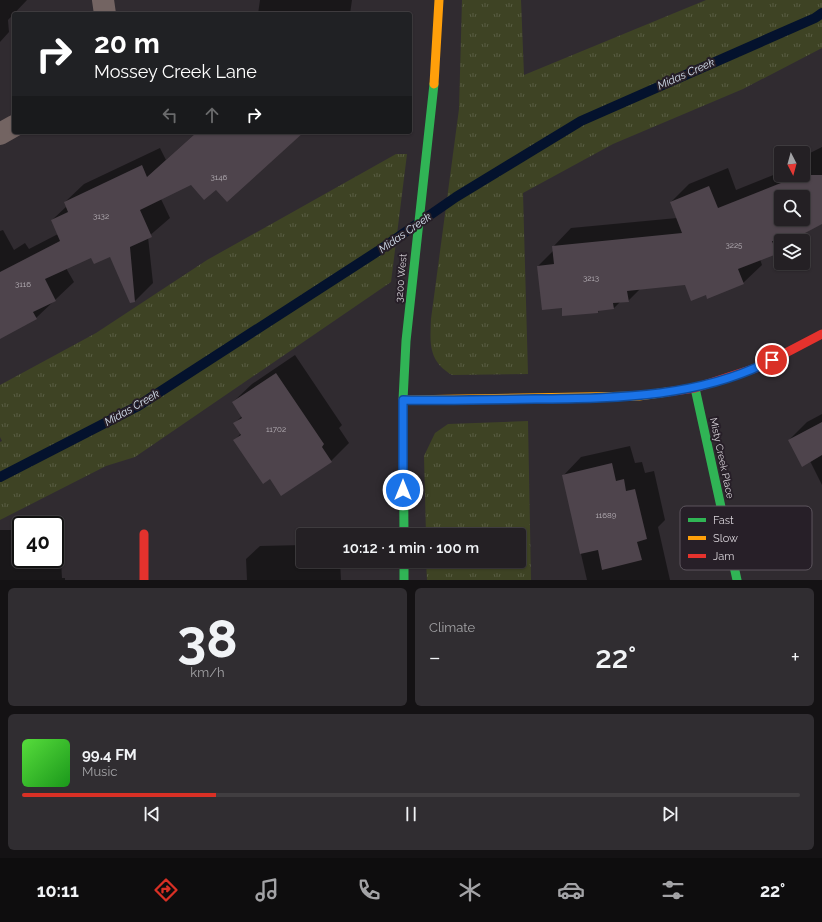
<!DOCTYPE html>
<html lang="en">
<head>
<meta charset="utf-8">
<style>
  :root { --surface:#242024; --page:#302d31; --text:#f1f3f6; --muted:#a3a3a6; --line:#413e41; --accent:#d93025 }
  body { margin:0; font-family:Raleway,sans-serif; background:var(--page); color:var(--text); height:100vh; display:flex; flex-direction:column; font-size:15px; white-space:nowrap }
  * { box-sizing:border-box; margin:0 }
  p { font-size:13px; color:var(--muted) }
  .icon { flex:none; width:22px; height:22px; fill:none; stroke:currentColor; stroke-width:2; stroke-linecap:round; stroke-linejoin:round }
  .map { position:relative; height:580px; overflow:hidden }
  .panel { display:flex; flex-direction:column; gap:8px; padding:8px; background:#141214; flex:1 }
  .panel>* { flex:none }
  .guide { position:absolute; left:12px; top:12px; width:400px; height:122px; border-radius:4px; box-shadow:0 1px 3px #0004,0 0 0 1px var(--line); background:#202124; color:#fff; overflow:hidden }
  .needle { width:26px; rotate:174deg }
  .controls { position:absolute; left:774px; top:146px; display:grid; gap:8px }
  .controls a { display:grid; place-items:center; width:36px; height:36px; border-radius:4px; background:var(--surface); box-shadow:0 1px 3px #0004,0 0 0 1px var(--line); font-size:20px }
  .speed { position:absolute; left:12px; top:516px; display:flex; gap:8px; font-size:20px; font-weight:700; text-align:center }
  .speed>* { display:grid; place-content:center; width:52px; height:52px; border-radius:50%; background:var(--surface); box-shadow:0 1px 3px #0004,0 0 0 1px var(--line); line-height:1 }
  .speed .limit { border:2px solid #111; border-radius:6px; background:#fff; color:#111 }
  .pin { position:absolute; display:grid; place-items:center; width:34px; height:34px; color:#fff; margin:-17px; border:2px solid #fff; border-radius:50%; box-shadow:0 1px 4px #0007 }
  .me { position:absolute; width:44px; margin:-22px; rotate:0deg; stroke-linejoin:round; filter:drop-shadow(0 0 3px #0008) }
  .turn { display:flex; align-items:center; gap:14px; height:84px; padding:0 16px; font-size:18px }
  .turn .icon { width:52px; height:52px; stroke-width:2.5 }
  .turn b { display:block; font-size:28px; line-height:34px }
  .lanes { display:flex; align-items:center; height:38px; padding:0 16px; background:#0003; justify-content:center; gap:20px; direction:ltr }
  .lanes .off { opacity:.35 }
  .big { font-size:30px; font-weight:600; line-height:1.1 }
  .panel .widget { flex:1; display:flex; flex-direction:column; justify-content:center; gap:6px; min-width:0; padding:0 14px; border-radius:6px; background:var(--page) }
  .panel .dial { align-items:center; gap:0 }
  .dial b { font-size:52px; line-height:1 }
  .song { display:flex; align-items:center; gap:12px }
  .cover { width:48px; height:48px; border-radius:6px; background:linear-gradient(135deg,hsl(110 70% 55%),hsl(120 70% 35%)) }
  .played { height:4px; border-radius:2px; background:linear-gradient(90deg,var(--accent) 25%,var(--line) 25%) }
  .keys { display:flex; justify-content:space-around; direction:ltr }
  .heat { display:flex; justify-content:space-between; align-items:center; font-size:22px; direction:ltr }
  .panel .tiles { flex:1; display:grid; gap:8px; grid-template-columns:1fr 1fr }
  .widget:last-child { grid-column:span 2 }
  .trip { position:absolute; left:296px; top:528px; width:230px; height:40px; border-radius:4px; background:var(--surface); box-shadow:0 1px 3px #0004,0 0 0 1px var(--line); font-weight:600; line-height:40px; text-align:center }
  .dock { display:flex; height:64px; justify-content:space-around; align-items:center; background:#0e0d0e; color:var(--muted) }
  .dock .icon { width:28px; height:28px }
  .dock .active { color:var(--accent) }
  .dock b { font-size:18px; color:var(--text) }
  .map>svg:first-child { display:block }
</style>
</head>
<body>
<div class="map">
<svg width="822" height="580" viewBox="0 0 822 580">
  <defs>
    <pattern id="grass-tufts" width="24" height="20" patternUnits="userSpaceOnUse"><rect width="24" height="20" fill="#3e4324"/><path d="M3 7l-1-3M5 7V3M7 7l1-3M15 17l-1-3M17 17v-4M19 17l1-3" fill="none" stroke="#595d43"/></pattern>
  </defs>
  <rect width="100%" height="100%" fill="#302b30"/>
  <path fill="url(#grass-tufts)" d="M462,0H521L524,75L706,0H822V48L743,89L613,144L523,193L528,374L452,375C428,361 430,343 431,319L459,109Z
    M396,154H407L391,282L135,457L106,466L0,520V442L2,441L0,437V385L96,333L207,260Z
    M528,421L531,580H427L426,561H519V535H426L424,456L435,433L448,424Z"/>
  <path fill="#0007" fill-rule="evenodd" d="M0,0H27L8,20L9,32L0,42Z
    M260,0H352L350,14H258Z
    M197,132H301L216,188L191,184L161,199L170,218L148,237L153,283L135,301L110,256H91L66,268L74,282L36,318L0,338V231L3,230L14,250L25,243L29,249L58,234L52,220L67,206L65,202L84,184L160,148L166,160Z
    M822,147V223L800,235L794,241H781V248L776,253L760,259L762,265L743,283L706,294L685,284L640,289L628,301L620,302L614,308L600,309L598,312L562,307L538,266L553,251V247L571,228L677,218L671,202L689,184L728,168L736,190L781,172V175H803V161L810,153ZM781,197H803V219H781Z
    M295,355L342,425L339,428L349,443L331,461L235,440L241,433L235,423L242,416L233,402L252,384Z
    M822,414V485L810,461L789,440L807,422Z
    M630,446L635,463L642,462L645,473L654,471L665,520L658,527L670,580H587L563,476L581,457Z
    M0,530H21V559L61,560L62,578H65V580H0Z
    M303,545V561H340L341,580H247L246,559L260,546Z"/>
  <g fill="none" stroke-linecap="round" stroke-linejoin="round">
    <path stroke="#04122d" stroke-width="10" d="M0,477L138,406L378,251L456,197L581,121L815,18L822,13"/>
  </g>
  <path fill="#4e444c" fill-rule="evenodd" d="M197,132H304L227,202L216,190L204,200L191,185L140,210L152,237L130,247L135,302L130,303L110,257L94,264L91,258L45,279L56,301L33,312L37,319L0,339V272L60,241L51,220L68,212L64,202L142,165L147,177Z
    M801,175H822V224L790,241H772L777,254L738,269L744,284L707,299L706,295L691,301L685,285L627,291L629,302L613,303L614,309L598,311V313L562,316V308L542,310L537,266L554,264L552,246L682,233L670,202L709,186L718,208ZM781,197H803V219H781Z
    M276,373L324,444L322,447L332,462L281,496L270,479L263,484L233,440L241,435L233,423L242,418L232,402Z
    M822,422V455L802,467L788,440Z
    M612,463L616,481L624,479L626,491L635,489L647,539L637,542L642,560L602,570L598,550L580,554L562,475Z"/>
  <g fill="none" stroke-linecap="round" stroke-linejoin="round">
    <path stroke="#736462" stroke-width="22" d="M103,0L105,14
      M0,134L14,126"/>
    <path stroke="#30b455" stroke-width="9" d="M695,388L737,580
      M404,535L403,400L406,341L434,84
      M404,561V580"/>
    <path stroke="#ff9f0a" stroke-width="9" d="M434,84L439,0
      M403,400L639,396L667,392"/>
    <path stroke="#e5322d" stroke-width="9" d="M667,392L695,388L759,367L822,334
      M144,534V580"/>
  </g>
  <g fill="none" stroke-linecap="round" stroke-linejoin="round">
    <g stroke="#114b97" stroke-width="10">
      <path id="route" d="M403,490V400C447,401 492,400 536,399C617,398 699,398 772,360"/>
    </g>
    <use href="#route" stroke="#1a73e8" stroke-width="7"/>
  </g>
  <g text-anchor="middle" dominant-baseline="central" stroke-width="4" stroke-linejoin="round" paint-order="stroke">
    <g font-size="8" fill="#b6b0b6">
      <text x="219" y="177">3146</text>
      <text x="101" y="216">3132</text>
      <text x="734" y="245">3225</text>
      <text x="591" y="278">3213</text>
      <text x="23" y="284">3116</text>
      <text x="276" y="429">11702</text>
      <text x="606" y="515">11689</text>
    </g>
    <g font-size="10" fill="#d9d4da" stroke="#271f28">
      <text transform="translate(401 278) rotate(-85)">3200 West</text>
      <text transform="translate(722 458) rotate(78)">Misty Creek Place</text>
    </g>
    <g font-size="11" font-style="italic" fill="#d7e3f1" stroke="#271f28">
      <text transform="translate(686 74) rotate(-24)">Midas Creek</text>
      <text transform="translate(405 233) rotate(-35)">Midas Creek</text>
      <text transform="translate(132 408) rotate(-30)">Midas Creek</text>
    </g>
  </g>
  <rect x="680" y="506" width="132" height="64" rx="6" fill="#271f28" stroke="#5c555d" stroke-width="1"/>
  <rect x="688" y="518" width="18" height="4" fill="#30b455"/>
  <rect x="688" y="536" width="18" height="4" fill="#ff9f0a"/>
  <rect x="688" y="554" width="18" height="4" fill="#e5322d"/>
  <g font-size="11" fill="#d9d4da">
    <text x="713" y="524">Fast</text>
    <text x="713" y="542">Slow</text>
    <text x="713" y="560">Jam</text>
  </g>
</svg>
<div class="controls">
<a><svg class="needle" viewBox="-14 -14 28 28"><path d="M0-13l5 13h-10z" fill="#e53935"/><path d="M0 13l5-13h-10z" fill="#a3a3a6"/></svg></a>
<a><svg class="icon" aria-label="search" viewBox="0 0 24 24"><circle cx="10" cy="10" r="6"/><path d="M15 15l6 6"/></svg></a>
<a><svg class="icon" aria-label="layers" viewBox="0 0 24 24"><path d="M12 4l9 5-9 5-9-5zM3 14l9 5 9-5"/></svg></a>
</div>
<div class="speed"><div class="limit">40</div></div>
<div class="pin" style="left:772px;top:360px;background:#d93025"><svg class="icon" aria-label="arrive" viewBox="0 0 24 24"><path d="M6 21V4h12l-3 4 3 4H6"/></svg></div>
<svg class="me" style="left:403px;top:490px" viewBox="-20 -20 40 40"><circle r="17" fill="#1a73e8" stroke="#fff" stroke-width="3"/><path d="M0-11L8 9 0 5-8 9z" fill="#fff"/></svg>
<div class="trip">10:12 · 1 min · 100 m</div>
<div class="guide">
<div class="turn"><svg class="icon" aria-label="right" viewBox="0 0 24 24"><path d="M7 20v-9h11M14 6l5 5-5 5"/></svg><div><b>20 m</b>Mossey Creek Lane</div></div>
<div class="lanes"><svg class="icon off" aria-label="left" viewBox="0 0 24 24"><path d="M17 20v-9H6M10 6l-5 5 5 5"/></svg><svg class="icon off" aria-label="ahead" viewBox="0 0 24 24"><path d="M12 20V5M6 11l6-6 6 6"/></svg><svg class="icon" aria-label="right" viewBox="0 0 24 24"><path d="M7 20v-9h11M14 6l5 5-5 5"/></svg></div>
</div>
</div>
<section class="panel">
<div class="tiles">
<div class="widget dial"><b>38</b><p>km/h</p></div>
<div class="widget"><p>Climate</p>
<div class="heat"><a>−</a><b class="big">22°</b><a>+</a></div>
</div>
<div class="widget">
<div class="song"><i class="cover"></i><div><b>99.4 FM</b><p>Music</p></div></div>
<div class="played"></div>
<div class="keys"><svg class="icon" aria-label="previous" viewBox="0 0 24 24"><path d="M18 5L8 12l10 7zM5 5v14"/></svg><svg class="icon" aria-label="pause" viewBox="0 0 24 24"><path d="M8 5v14M16 5v14"/></svg><svg class="icon" aria-label="next" viewBox="0 0 24 24"><path d="M6 5l10 7-10 7zM19 5v14"/></svg></div>
</div>
</div>
</section>
<nav class="dock">
<b>10:11</b>
<svg class="icon active" aria-label="directions" viewBox="0 0 24 24"><path d="M12 3l9 9-9 9-9-9zM9 14v-3h6M13 9l2 2-2 2"/></svg>
<svg class="icon" aria-label="music" viewBox="0 0 24 24"><path d="M9 18V5l10-2v13"/><circle cx="6" cy="18" r="3"/><circle cx="16" cy="16" r="3"/></svg>
<svg class="icon" aria-label="phone" viewBox="0 0 24 24"><path d="M5 4h4l2 5-3 2q2 4 5 5l2-3 5 2v4C11 20 4 13 5 4z"/></svg>
<svg class="icon" aria-label="climate" viewBox="0 0 24 24"><path d="M12 3v18M4 7l16 10M4 17L20 7"/></svg>
<svg class="icon" aria-label="car" viewBox="0 0 24 24"><path d="M5 17H2v-5l4-1 3-4h7l3 4 3 1v5h-3M9 17h6M6 11h13"/><circle cx="7" cy="17" r="2"/><circle cx="17" cy="17" r="2"/></svg>
<svg class="icon" aria-label="filters" viewBox="0 0 24 24"><path d="M4 7h16M4 17h16"/><circle cx="9" cy="7" r="2"/><circle cx="15" cy="17" r="2"/></svg>
<b>22°</b>
</nav>
</body>
</html>
